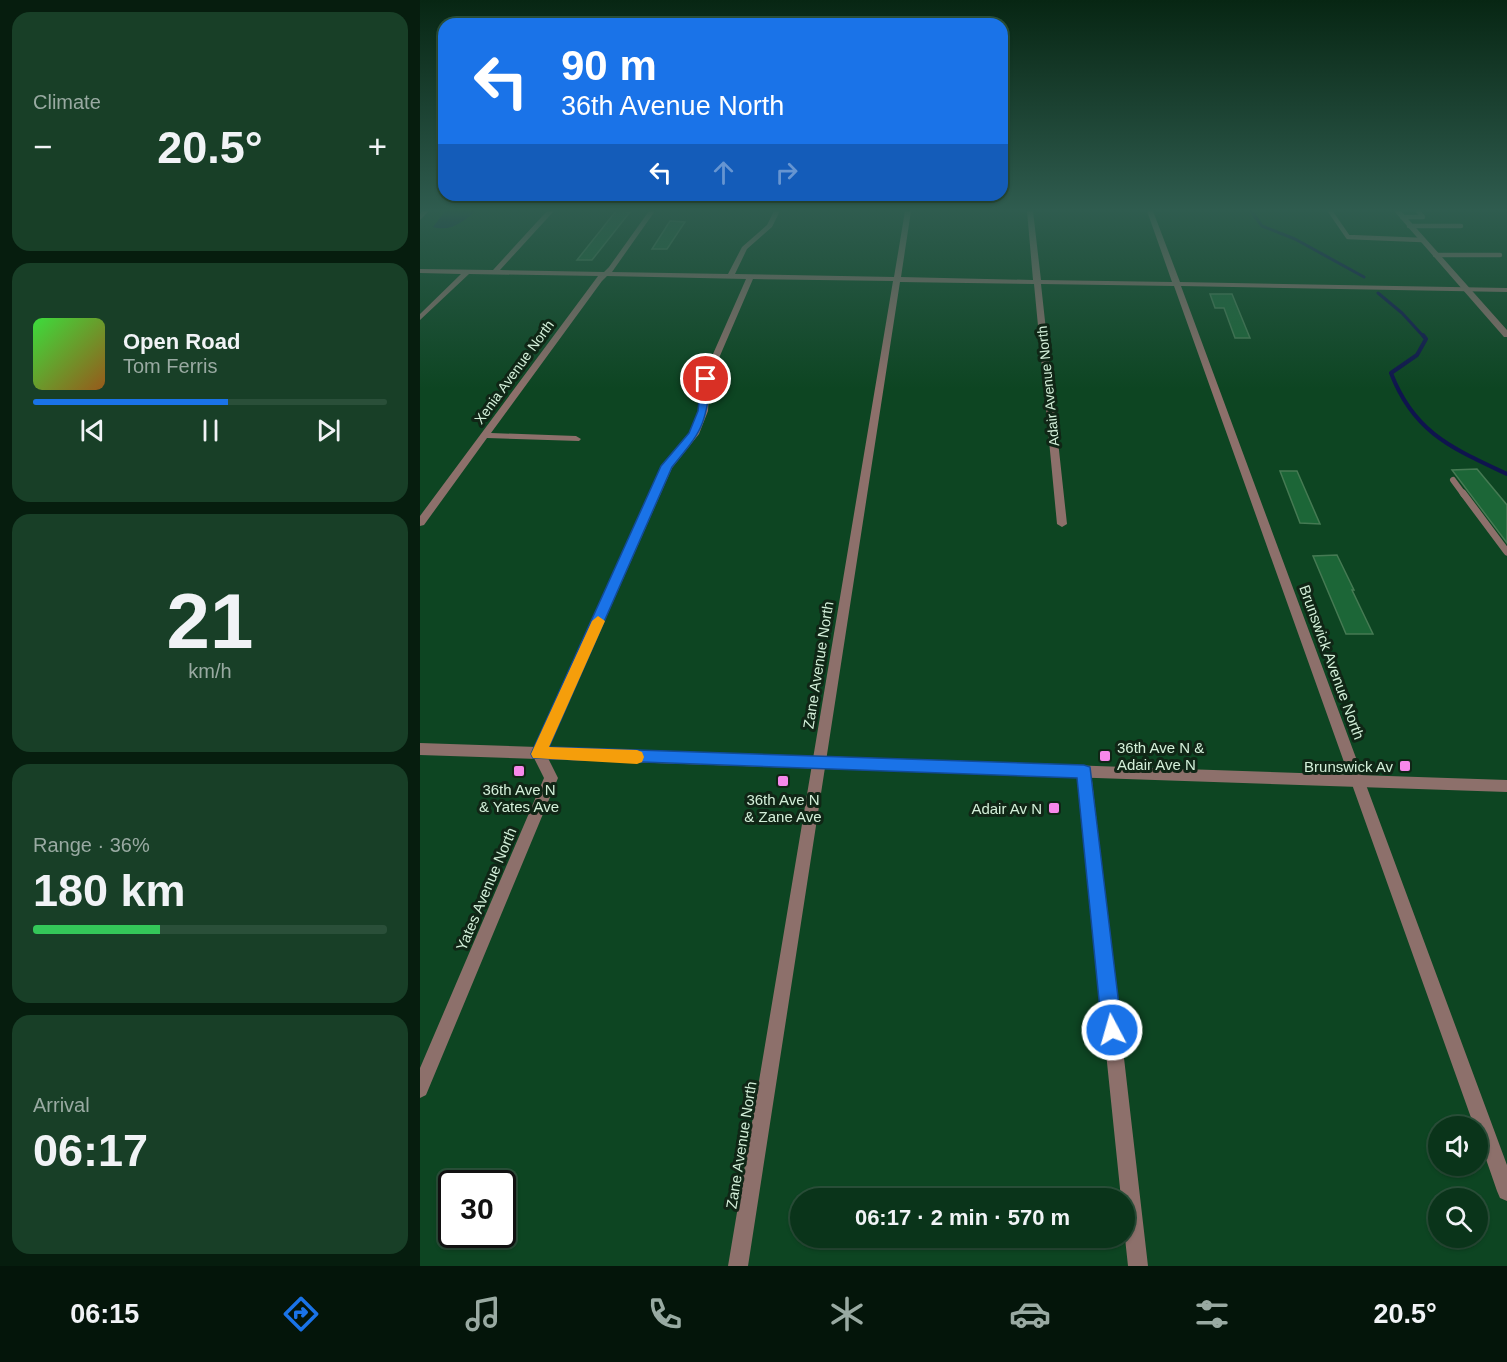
<!DOCTYPE html>
<html lang="en">
<head>
<meta charset="utf-8">
<style>
  :root { --surface:#0a341a; --page:#183f27; --text:#f1f3f6; --muted:#99aaa2; --line:#2a4f39; --accent:#1a73e8 }
  body { margin:0; font-family:Arial,sans-serif; background:var(--page); color:var(--text); height:100vh; display:flex; flex-direction:column; font-size:22px; white-space:nowrap }
  * { box-sizing:border-box; margin:0 }
  p { font-size:20px; color:var(--muted) }
  .icon { flex:none; width:33px; height:33px; fill:none; stroke:currentColor; stroke-width:2; stroke-linecap:round; stroke-linejoin:round }
  .map { position:relative; flex:1; overflow:hidden }
  .side { display:flex; flex-direction:column; gap:12px; padding:12px; background:#061d0e; width:420px }
  .side>* { flex:none }
  .hud { position:absolute; left:18px; top:18px; width:570px; height:183px; border-radius:18px; box-shadow:0 2px 4px #0004,0 0 0 2px var(--line); background:#1a73e8; color:#fff; overflow:hidden }
  .tools { position:absolute; left:1008px; top:1116px; display:grid; gap:12px }
  .tools a { display:grid; place-items:center; width:60px; height:60px; border-radius:50%; background:var(--surface); box-shadow:0 2px 4px #0004,0 0 0 2px var(--line); font-size:30px }
  .speed { position:absolute; left:18px; top:1170px; display:flex; gap:12px; font-size:30px; font-weight:700; text-align:center }
  .speed>* { display:grid; place-content:center; width:78px; height:78px; border-radius:50%; background:var(--surface); box-shadow:0 2px 4px #0004,0 0 0 2px var(--line); line-height:1 }
  .speed .limit { border:3px solid #111; border-radius:9px; background:#fff; color:#111 }
  .pin { position:absolute; display:grid; place-items:center; width:51px; height:51px; color:#fff; margin:-26px; border:3px solid #fff; border-radius:50%; box-shadow:0 2px 6px #0007 }
  .me { position:absolute; width:66px; margin:-33px; rotate:354deg; stroke-linejoin:round; filter:drop-shadow(0 0 4px #0008) }
  .turn { display:flex; align-items:center; gap:21px; height:126px; padding:0 24px; font-size:27px }
  .turn .icon { width:78px; height:78px; stroke-width:2.5 }
  .turn b { display:block; font-size:42px; line-height:51px }
  .lanes { display:flex; align-items:center; height:57px; padding:0 24px; background:#0003; justify-content:center; gap:30px; direction:ltr }
  .lanes .off { opacity:.35 }
  .big { font-size:45px; font-weight:700; line-height:1.1 }
  .side .card { flex:1; display:flex; flex-direction:column; justify-content:center; gap:9px; min-width:0; padding:0 21px; border-radius:18px; background:var(--page) }
  .side .dial { align-items:center; gap:0 }
  .dial b { font-size:78px; line-height:1 }
  .song { display:flex; align-items:center; gap:18px }
  .cover { width:72px; height:72px; border-radius:9px; background:linear-gradient(135deg,hsl(120 70% 55%),hsl(30 70% 35%)) }
  .played { height:6px; border-radius:3px; background:linear-gradient(90deg,var(--accent) 55%,var(--line) 55%) }
  .keys { display:flex; justify-content:space-around; direction:ltr }
  .heat { display:flex; justify-content:space-between; align-items:center; font-size:33px; direction:ltr }
  .charge { height:9px; border-radius:4px; background:linear-gradient(90deg,#34c759 36%,var(--line) 0) }
  .trip { position:absolute; left:370px; top:1188px; width:345px; height:60px; border-radius:30px; background:var(--surface); box-shadow:0 2px 4px #0004,0 0 0 2px var(--line); font-weight:700; line-height:60px; text-align:center }
  .dock { display:flex; height:96px; justify-content:space-around; align-items:center; background:#04150a; color:var(--muted) }
  .dock .icon { width:42px; height:42px }
  .dock .active { color:var(--accent) }
  .dock b { font-size:27px; color:var(--text) }
  main { display:flex; flex:1; min-height:0 }
  .map>svg:first-child { display:block }
</style>
</head>
<body>
<main>
<section class="side">
<div class="card"><p>Climate</p>
<div class="heat"><a>−</a><b class="big">20.5°</b><a>+</a></div>
</div>
<div class="card">
<div class="song"><i class="cover"></i><div><b>Open Road</b><p>Tom Ferris</p></div></div>
<div class="played"></div>
<div class="keys"><svg class="icon" aria-label="previous" viewBox="0 0 24 24"><path d="M18 5L8 12l10 7zM5 5v14"/></svg><svg class="icon" aria-label="pause" viewBox="0 0 24 24"><path d="M8 5v14M16 5v14"/></svg><svg class="icon" aria-label="next" viewBox="0 0 24 24"><path d="M6 5l10 7-10 7zM19 5v14"/></svg></div>
</div>
<div class="card dial"><b>21</b><p>km/h</p></div>
<div class="card"><p>Range · 36%</p><b class="big">180 km</b><div class="charge"></div></div>
<div class="card"><p>Arrival</p><b class="big">06:17</b></div>
</section>
<div class="map">
<svg width="1087" height="1266" viewBox="0 0 1087 1266">
  <rect width="100%" height="100%" fill="#0d4522"/>
  <path fill="#0f144e" d="M25,211H56C42,222 31,232 13,227Z"/>
  <g fill="none" stroke-linecap="round" stroke-linejoin="round">
    <path stroke="#0f144e" stroke-width="3" d="M831,211L842,226L875,239L944,277
      M958,293L982,313L1004,337"/>
    <path stroke="#0f144e" stroke-width="4" d="M1003,335L1006,339L997,355L971,373C994,433 1032,448 1087,474"/>
  </g>
  <path fill="#1c6637" stroke="#457a53" stroke-width="1.5" d="M196,211L210,212L172,260H157Z
    M250,221L265,222L247,249H232Z
    M790,294H812L830,338H815L804,308H795Z
    M1057,469L1087,505V543L1032,470Z
    M860,471H877L900,524L880,523Z
    M917,555L934,590H932L953,634H926L893,556Z"/>
  <g fill="none" stroke-linecap="round" stroke-linejoin="round">
    <path stroke="#8d706b" stroke-width="4.5" d="M910,211L928,237L1002,240
      M982,217H1003L998,211
      M989,226H1041
      M1015,255H1080"/>
    <path stroke="#8d706b" stroke-width="6" d="M1033,480L1044,495"/>
    <path stroke="#8d706b" stroke-width="7" d="M1043,493L1087,552"/>
    <path fill="#8d706b" fill-rule="evenodd" d="M2,211H9L0,220V214Z
      M127,211H134L80,270L184,272L189,267L229,211H235L192,272L308,274L322,247L347,225L354,211H360L352,227L327,249L315,274L474,277L485,211H491L481,277L613,280L607,211H613L621,280L752,282L727,211H733L760,282L1087,288V292L761,286L1087,1165V1201L1080,1198L1077,1191L1058,1136V1126H1054L754,286L621,284L647,524L642,527L637,524L614,284L480,282L328,1266H308L473,281L333,279L290,379L288,411L279,434L252,468L126,754L138,778L6,1095L0,1098V1068L124,778L112,754L242,467L270,433L278,411L282,379L326,279L187,276L182,281L71,433L156,436L161,439L159,441L67,438L4,525L0,526V516L178,276L49,274L0,320V314L41,274L0,273V269L73,270Z
      M664,766L669,768L671,772L728,1266H708L705,1238V1198H701L657,772L659,768Z"/>
    <path fill="#8d706b" fill-rule="evenodd" d="M974,211H981L1087,330V337H1084Z
      M0,743L1087,780V792L0,755Z"/>
  </g>
  <linearGradient id="sky" x2="0" y2="1"><stop stop-color="#072613"/><stop offset="0.54" stop-color="#2f5c4f"/><stop offset="1" stop-color="#2f5c4f" stop-opacity="0"/></linearGradient>
  <rect width="1087" height="389" fill="url(#sky)"/>
  <path fill="#1a73e8" stroke="#114b97" stroke-width="1.5" d="M286,376L291,379C286,426 281,432 252,467L129,747L664,765L670,767L702,1030L699,1037L692,1040L685,1037L682,1030L657,778L113,758L111,754L241,466L269,433L278,411L281,379Z"/>
  <path fill="#f59e0b" d="M178,616L185,621L129,747L217,750L222,752L224,757L222,762L217,764L113,758L111,754L172,621Z"/>
  <g fill="#f788eb" stroke="#102616" stroke-width="2">
    <rect x="679" y="750" width="12" height="12" rx="3"/>
    <rect x="979" y="760" width="12" height="12" rx="3"/>
    <rect x="93" y="765" width="12" height="12" rx="3"/>
    <rect x="357" y="775" width="12" height="12" rx="3"/>
    <rect x="628" y="802" width="12" height="12" rx="3"/>
  </g>
  <g text-anchor="middle" dominant-baseline="central" stroke-width="6" stroke-linejoin="round" paint-order="stroke">
    <g font-size="14" fill="#d3efd9" stroke="#102616">
      <text transform="translate(94 372) rotate(-54)">Xenia Avenue North</text>
      <text transform="translate(628 386) rotate(-96)">Adair Avenue North</text>
    </g>
    <g font-size="15" fill="#d3efd9" stroke="#102616">
      <text transform="translate(912 662) rotate(70)">Brunswick Avenue North</text>
      <text transform="translate(398 665) rotate(-81)">Zane Avenue North</text>
      <text transform="translate(66 889) rotate(-67)">Yates Avenue North</text>
      <text transform="translate(321 1145) rotate(-81)">Zane Avenue North</text>
    </g>
    <g font-size="15" fill="#d3efd9" stroke="#102616" text-anchor="end">
      <text x="697" y="747" text-anchor="start">36th Ave N &amp;<tspan x="697" dy="17">Adair Ave N</tspan></text>
      <text x="973" y="766">Brunswick Av</text>
      <text x="99" y="789" text-anchor="middle">36th Ave N<tspan x="99" dy="17">&amp; Yates Ave</tspan></text>
      <text x="363" y="799" text-anchor="middle">36th Ave N<tspan x="363" dy="17">&amp; Zane Ave</tspan></text>
      <text x="622" y="808">Adair Av N</text>
    </g>
  </g>
</svg>
<div class="tools">
<a><svg class="icon" aria-label="sound" viewBox="0 0 24 24"><path d="M4 9h4l5-4v14l-5-4H4zM17 9q2 3 0 6"/></svg></a>
<a><svg class="icon" aria-label="search" viewBox="0 0 24 24"><circle cx="10" cy="10" r="6"/><path d="M15 15l6 6"/></svg></a>
</div>
<div class="speed"><div class="limit">30</div></div>
<div class="pin" style="left:286px;top:379px;background:#d93025"><svg class="icon" aria-label="arrive" viewBox="0 0 24 24"><path d="M6 21V4h12l-3 4 3 4H6"/></svg></div>
<svg class="me" style="left:692px;top:1030px" viewBox="-20 -20 40 40"><circle r="17" fill="#1a73e8" stroke="#fff" stroke-width="3"/><path d="M0-11L8 9 0 5-8 9z" fill="#fff"/></svg>
<div class="trip">06:17 · 2 min · 570 m</div>
<div class="hud">
<div class="turn"><svg class="icon" aria-label="left" viewBox="0 0 24 24"><path d="M17 20v-9H6M10 6l-5 5 5 5"/></svg><div><b>90 m</b>36th Avenue North</div></div>
<div class="lanes"><svg class="icon" aria-label="left" viewBox="0 0 24 24"><path d="M17 20v-9H6M10 6l-5 5 5 5"/></svg><svg class="icon off" aria-label="ahead" viewBox="0 0 24 24"><path d="M12 20V5M6 11l6-6 6 6"/></svg><svg class="icon off" aria-label="right" viewBox="0 0 24 24"><path d="M7 20v-9h11M14 6l5 5-5 5"/></svg></div>
</div>
</div>
</main>
<nav class="dock">
<b>06:15</b>
<svg class="icon active" aria-label="directions" viewBox="0 0 24 24"><path d="M12 3l9 9-9 9-9-9zM9 14v-3h6M13 9l2 2-2 2"/></svg>
<svg class="icon" aria-label="music" viewBox="0 0 24 24"><path d="M9 18V5l10-2v13"/><circle cx="6" cy="18" r="3"/><circle cx="16" cy="16" r="3"/></svg>
<svg class="icon" aria-label="phone" viewBox="0 0 24 24"><path d="M5 4h4l2 5-3 2q2 4 5 5l2-3 5 2v4C11 20 4 13 5 4z"/></svg>
<svg class="icon" aria-label="climate" viewBox="0 0 24 24"><path d="M12 3v18M4 7l16 10M4 17L20 7"/></svg>
<svg class="icon" aria-label="car" viewBox="0 0 24 24"><path d="M5 17H2v-5l4-1 3-4h7l3 4 3 1v5h-3M9 17h6M6 11h13"/><circle cx="7" cy="17" r="2"/><circle cx="17" cy="17" r="2"/></svg>
<svg class="icon" aria-label="filters" viewBox="0 0 24 24"><path d="M4 7h16M4 17h16"/><circle cx="9" cy="7" r="2"/><circle cx="15" cy="17" r="2"/></svg>
<b>20.5°</b>
</nav>
</body>
</html>
